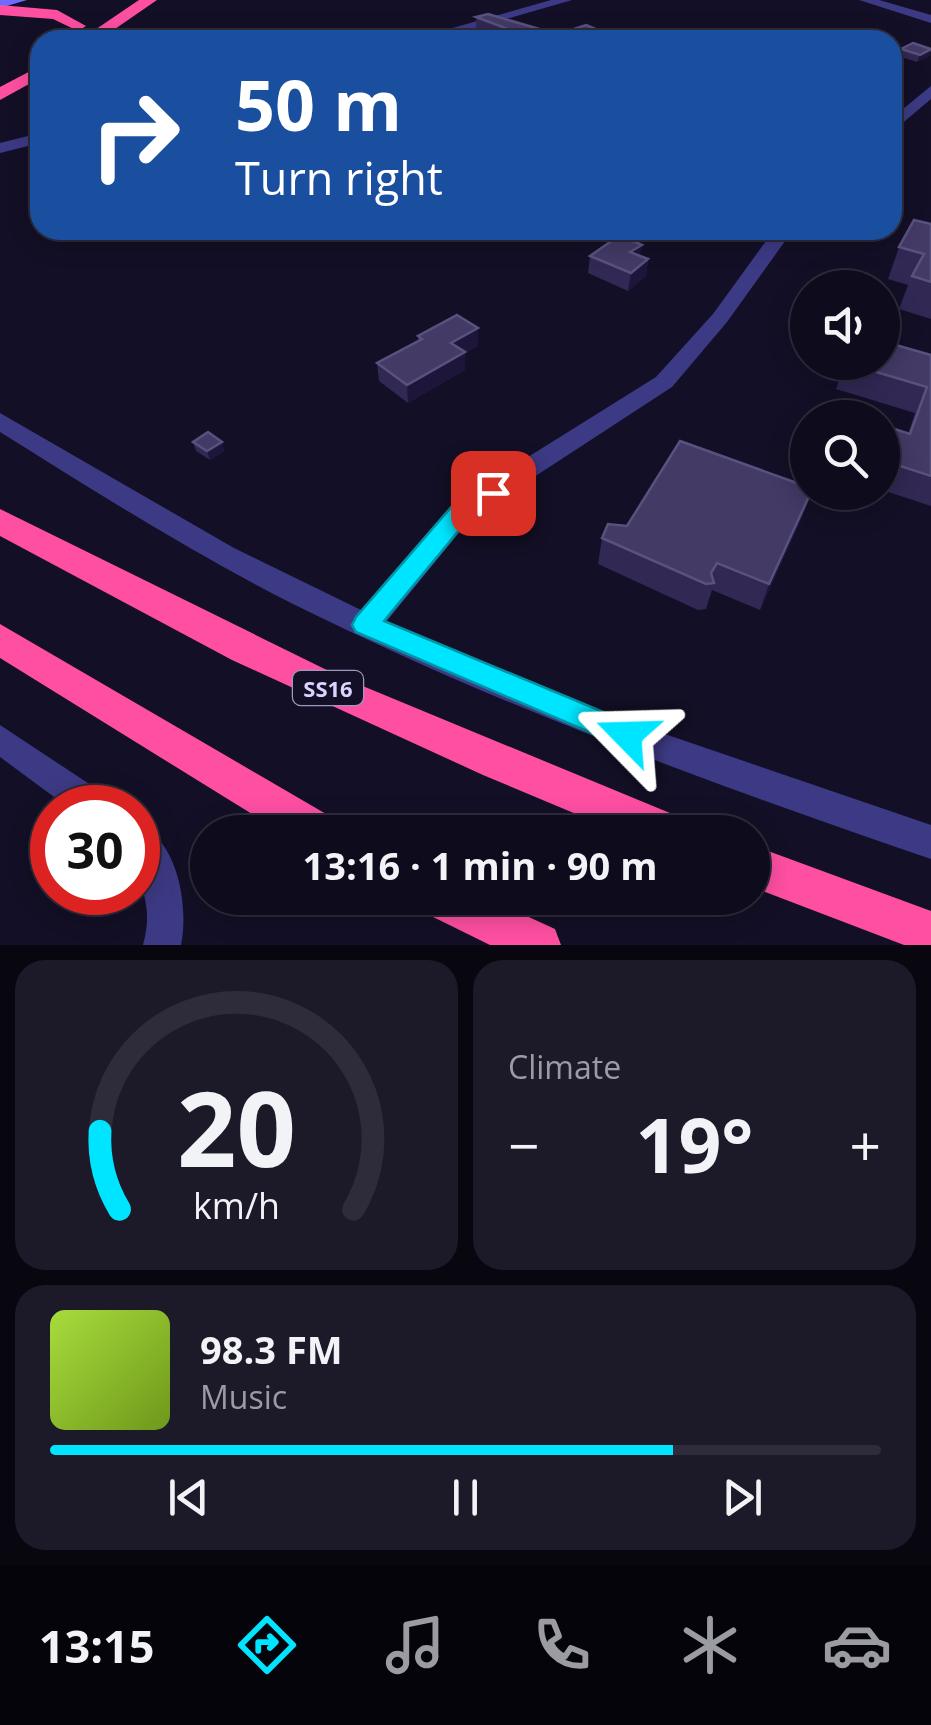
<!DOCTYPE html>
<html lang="en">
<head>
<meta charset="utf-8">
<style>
  :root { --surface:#0e0b1c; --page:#1c1929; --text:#f1f3f6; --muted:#9b9ba3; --line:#2e2b3b; --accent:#00e5ff }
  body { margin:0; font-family:"Open Sans",sans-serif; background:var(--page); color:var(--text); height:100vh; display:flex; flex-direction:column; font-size:38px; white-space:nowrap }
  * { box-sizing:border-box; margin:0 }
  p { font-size:32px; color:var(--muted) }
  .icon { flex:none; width:55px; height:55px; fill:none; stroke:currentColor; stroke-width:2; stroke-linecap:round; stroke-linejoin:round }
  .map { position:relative; height:945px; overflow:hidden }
  .drawer { display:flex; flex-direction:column; gap:15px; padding:15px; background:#08060f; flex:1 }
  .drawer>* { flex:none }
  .banner { position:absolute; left:30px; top:30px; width:872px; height:210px; border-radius:30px; box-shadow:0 5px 25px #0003,0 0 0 2px var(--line); background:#1a4fa0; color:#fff; overflow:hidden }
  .controls { position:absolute; left:790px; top:270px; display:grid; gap:20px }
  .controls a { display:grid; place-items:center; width:110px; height:110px; border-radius:50%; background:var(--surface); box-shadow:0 5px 25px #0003,0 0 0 2px var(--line); font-size:50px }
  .speed { position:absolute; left:30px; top:785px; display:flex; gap:20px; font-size:50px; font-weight:700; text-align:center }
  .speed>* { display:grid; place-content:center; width:130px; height:130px; border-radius:50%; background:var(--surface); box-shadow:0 5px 25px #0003,0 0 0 2px var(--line); line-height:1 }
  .speed .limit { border:15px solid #d22; background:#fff; color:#111 }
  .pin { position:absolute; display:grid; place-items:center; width:85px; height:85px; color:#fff; margin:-42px; border-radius:20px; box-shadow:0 5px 15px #0006 }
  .me { position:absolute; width:110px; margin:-55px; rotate:292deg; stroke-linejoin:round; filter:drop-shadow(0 0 8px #0008) }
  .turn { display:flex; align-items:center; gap:35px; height:210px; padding:0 40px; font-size:45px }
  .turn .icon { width:130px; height:130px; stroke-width:2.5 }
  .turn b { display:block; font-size:70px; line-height:85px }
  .big { font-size:75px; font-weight:700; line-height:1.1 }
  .drawer .widget { flex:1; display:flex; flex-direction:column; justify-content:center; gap:15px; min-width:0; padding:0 35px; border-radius:30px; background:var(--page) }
  .drawer .dial { align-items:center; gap:0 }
  .dial svg { height:260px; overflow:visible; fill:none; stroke:var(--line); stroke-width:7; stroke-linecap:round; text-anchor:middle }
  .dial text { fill:var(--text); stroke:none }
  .song { display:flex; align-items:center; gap:30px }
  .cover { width:120px; height:120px; border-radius:15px; background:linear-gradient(135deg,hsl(80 70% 55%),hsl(80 70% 35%)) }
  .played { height:10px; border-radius:5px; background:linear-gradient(90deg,var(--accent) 75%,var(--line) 75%) }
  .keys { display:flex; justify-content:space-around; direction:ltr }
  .heat { display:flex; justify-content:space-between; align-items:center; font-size:55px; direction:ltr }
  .drawer .tiles { flex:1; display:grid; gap:15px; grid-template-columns:1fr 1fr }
  .widget:last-child { grid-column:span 2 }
  .trip { position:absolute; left:190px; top:815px; width:580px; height:100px; border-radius:50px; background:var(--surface); box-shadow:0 5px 25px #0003,0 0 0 2px var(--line); font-weight:700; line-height:100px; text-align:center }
  .tabs { display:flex; height:160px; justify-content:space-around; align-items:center; background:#06040b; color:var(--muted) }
  .tabs .icon { width:70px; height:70px }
  .tabs .selected { color:var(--accent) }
  .tabs b { font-size:45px; color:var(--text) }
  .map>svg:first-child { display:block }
</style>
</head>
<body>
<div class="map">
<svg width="931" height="945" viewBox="0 0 931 945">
  <rect width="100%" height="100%" fill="#130f26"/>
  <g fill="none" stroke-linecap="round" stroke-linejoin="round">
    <path fill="#3d3a85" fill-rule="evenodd" d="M551,0H572L433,40H410Z
      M859,0H879L931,15V23Z
      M931,86V99L892,132V118Z
      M40,133V143L0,153V143Z
      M774,230H793L727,322L672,387L471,518L386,622L621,719L931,825V859C714,785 499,706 293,604C192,553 96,492 0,432V413L234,548L361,610L453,504L656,377L713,314Z
      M798,316L808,318V330L787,322Z
      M0,725L109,797L114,808H69L0,757Z
      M138,824C178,840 189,907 181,945H143C151,916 146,900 138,873C134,859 137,838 138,824Z"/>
    <path fill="#6f6bff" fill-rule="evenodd" d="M0,0H27L0,8Z"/>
    <path fill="#ff4fa3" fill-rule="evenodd" d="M139,0H157L99,40H80Z
      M0,5L57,10L86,26L78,31L53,19L0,15Z
      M40,66V78L0,100V87Z
      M0,509L341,677L682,818L687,832H619L483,775L232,660L0,536Z
      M0,624L333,818L338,832H281L0,658Z
      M752,845L931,911V945H904L752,887Z
      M418,898H487L555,929L561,945H490L425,913Z"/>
  </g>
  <path fill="#312854" d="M476,17L546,31L545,40H498L476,31Z
    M574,29L621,40H574Z
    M901,49H931V51L929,56L917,62L898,56Z
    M931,224V319L899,309L908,285L888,279L899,247Z
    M640,255L648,259L646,276L628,291L588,273L590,256Z
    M478,328V346L465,353V370L408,403L379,381L377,363L418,341V336Z
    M931,355V506L882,490V425L908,434L915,413L836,389L846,362Z
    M193,442H222L224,451L210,460L196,451Z
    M803,515L760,610L712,590L706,609L698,610L598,564L602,538L627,526Z"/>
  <path fill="#1d163a" d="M546,31L545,40H534V39Z
    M931,49L929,56L917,62L920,55Z
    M642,245L639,262L630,252Z
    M648,259L646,276L628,291L631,273Z
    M478,328V346L465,353V370L408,403L407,385L451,343Z
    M222,442L224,451L210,460L207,451Z
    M812,492L803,515L760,610L769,584Z"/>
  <path fill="#433a66" stroke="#5a527e" stroke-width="2.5" d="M488,14L546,31L534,39L476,17Z
    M586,25L621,40H600L574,29Z
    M913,43L931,49L920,55L901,49Z
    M914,220L931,224V282L912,276L924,254L899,247Z
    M620,235L642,245L630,252L648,259L631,273L590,256Z
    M882,314L891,316L887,325L882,324Z
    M457,315L478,328L451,343L465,352L407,385L377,363L422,339L418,336Z
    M882,341L931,355V476L882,460V425L910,434L927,387L846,363L882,362Z
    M827,407L858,418H822Z
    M208,432L222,442L207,451L193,442Z
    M680,441L808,487V492H811L769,584L717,563L711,573L714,583L706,584L602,538L608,524L627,526Z"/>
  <path fill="#00e5ff" stroke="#0095a6" stroke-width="2.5" d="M493,484L505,493L470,517L384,621L637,726L641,735L637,744L627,748L617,744L356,632L352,625L356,617L453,505Z"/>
  <g text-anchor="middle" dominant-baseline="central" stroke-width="10" stroke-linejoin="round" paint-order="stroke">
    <rect fill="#130f26" stroke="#9e99be" stroke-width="2.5" x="293" y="671" width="70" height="34" rx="8"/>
    <g font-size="22" font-weight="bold" fill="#d9d4ff">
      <text x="328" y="688">SS16</text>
    </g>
  </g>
</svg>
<div class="controls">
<a><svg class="icon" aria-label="sound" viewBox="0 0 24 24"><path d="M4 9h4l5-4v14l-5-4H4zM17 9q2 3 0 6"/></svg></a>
<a><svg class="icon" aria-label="search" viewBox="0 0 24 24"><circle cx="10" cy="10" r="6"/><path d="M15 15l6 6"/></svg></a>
</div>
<div class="speed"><div class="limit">30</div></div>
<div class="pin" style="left:493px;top:493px;background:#d93025"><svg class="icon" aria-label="arrive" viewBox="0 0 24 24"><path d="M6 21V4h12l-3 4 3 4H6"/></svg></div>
<svg class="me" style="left:627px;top:735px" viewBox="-20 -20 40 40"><path d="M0-17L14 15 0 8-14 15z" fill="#00e5ff" stroke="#fff" stroke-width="4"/></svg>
<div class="trip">13:16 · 1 min · 90 m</div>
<div class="banner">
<div class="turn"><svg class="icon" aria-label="right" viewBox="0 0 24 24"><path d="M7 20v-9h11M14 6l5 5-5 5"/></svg><div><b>50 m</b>Turn right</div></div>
</div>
</div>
<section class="drawer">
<div class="tiles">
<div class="widget dial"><svg viewBox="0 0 100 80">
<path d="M14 69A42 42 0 1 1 86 69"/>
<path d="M14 69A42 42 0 0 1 8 45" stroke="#00e5ff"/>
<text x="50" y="56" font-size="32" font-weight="700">20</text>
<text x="50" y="72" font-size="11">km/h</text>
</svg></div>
<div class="widget"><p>Climate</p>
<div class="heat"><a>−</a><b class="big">19°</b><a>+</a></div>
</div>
<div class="widget">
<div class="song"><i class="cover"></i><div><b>98.3 FM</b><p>Music</p></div></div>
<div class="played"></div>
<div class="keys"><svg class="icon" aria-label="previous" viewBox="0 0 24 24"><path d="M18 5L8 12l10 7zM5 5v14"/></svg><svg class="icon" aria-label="pause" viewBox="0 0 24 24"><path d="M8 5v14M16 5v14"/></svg><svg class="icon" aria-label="next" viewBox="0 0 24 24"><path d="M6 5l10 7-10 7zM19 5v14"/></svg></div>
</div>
</div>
</section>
<nav class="tabs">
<b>13:15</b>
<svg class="icon selected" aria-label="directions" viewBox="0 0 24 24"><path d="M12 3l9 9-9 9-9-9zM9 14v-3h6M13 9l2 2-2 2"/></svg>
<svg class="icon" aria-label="music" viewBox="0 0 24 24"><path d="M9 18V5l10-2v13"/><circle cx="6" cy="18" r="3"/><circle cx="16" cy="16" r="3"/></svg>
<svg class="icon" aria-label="phone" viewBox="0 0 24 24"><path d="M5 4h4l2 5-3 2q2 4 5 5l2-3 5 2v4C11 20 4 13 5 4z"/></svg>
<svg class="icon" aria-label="climate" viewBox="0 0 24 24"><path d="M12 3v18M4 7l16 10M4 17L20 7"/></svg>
<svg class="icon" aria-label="car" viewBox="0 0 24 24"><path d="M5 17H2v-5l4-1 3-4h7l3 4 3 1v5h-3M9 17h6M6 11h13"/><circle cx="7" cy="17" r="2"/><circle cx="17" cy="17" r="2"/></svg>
</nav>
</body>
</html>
